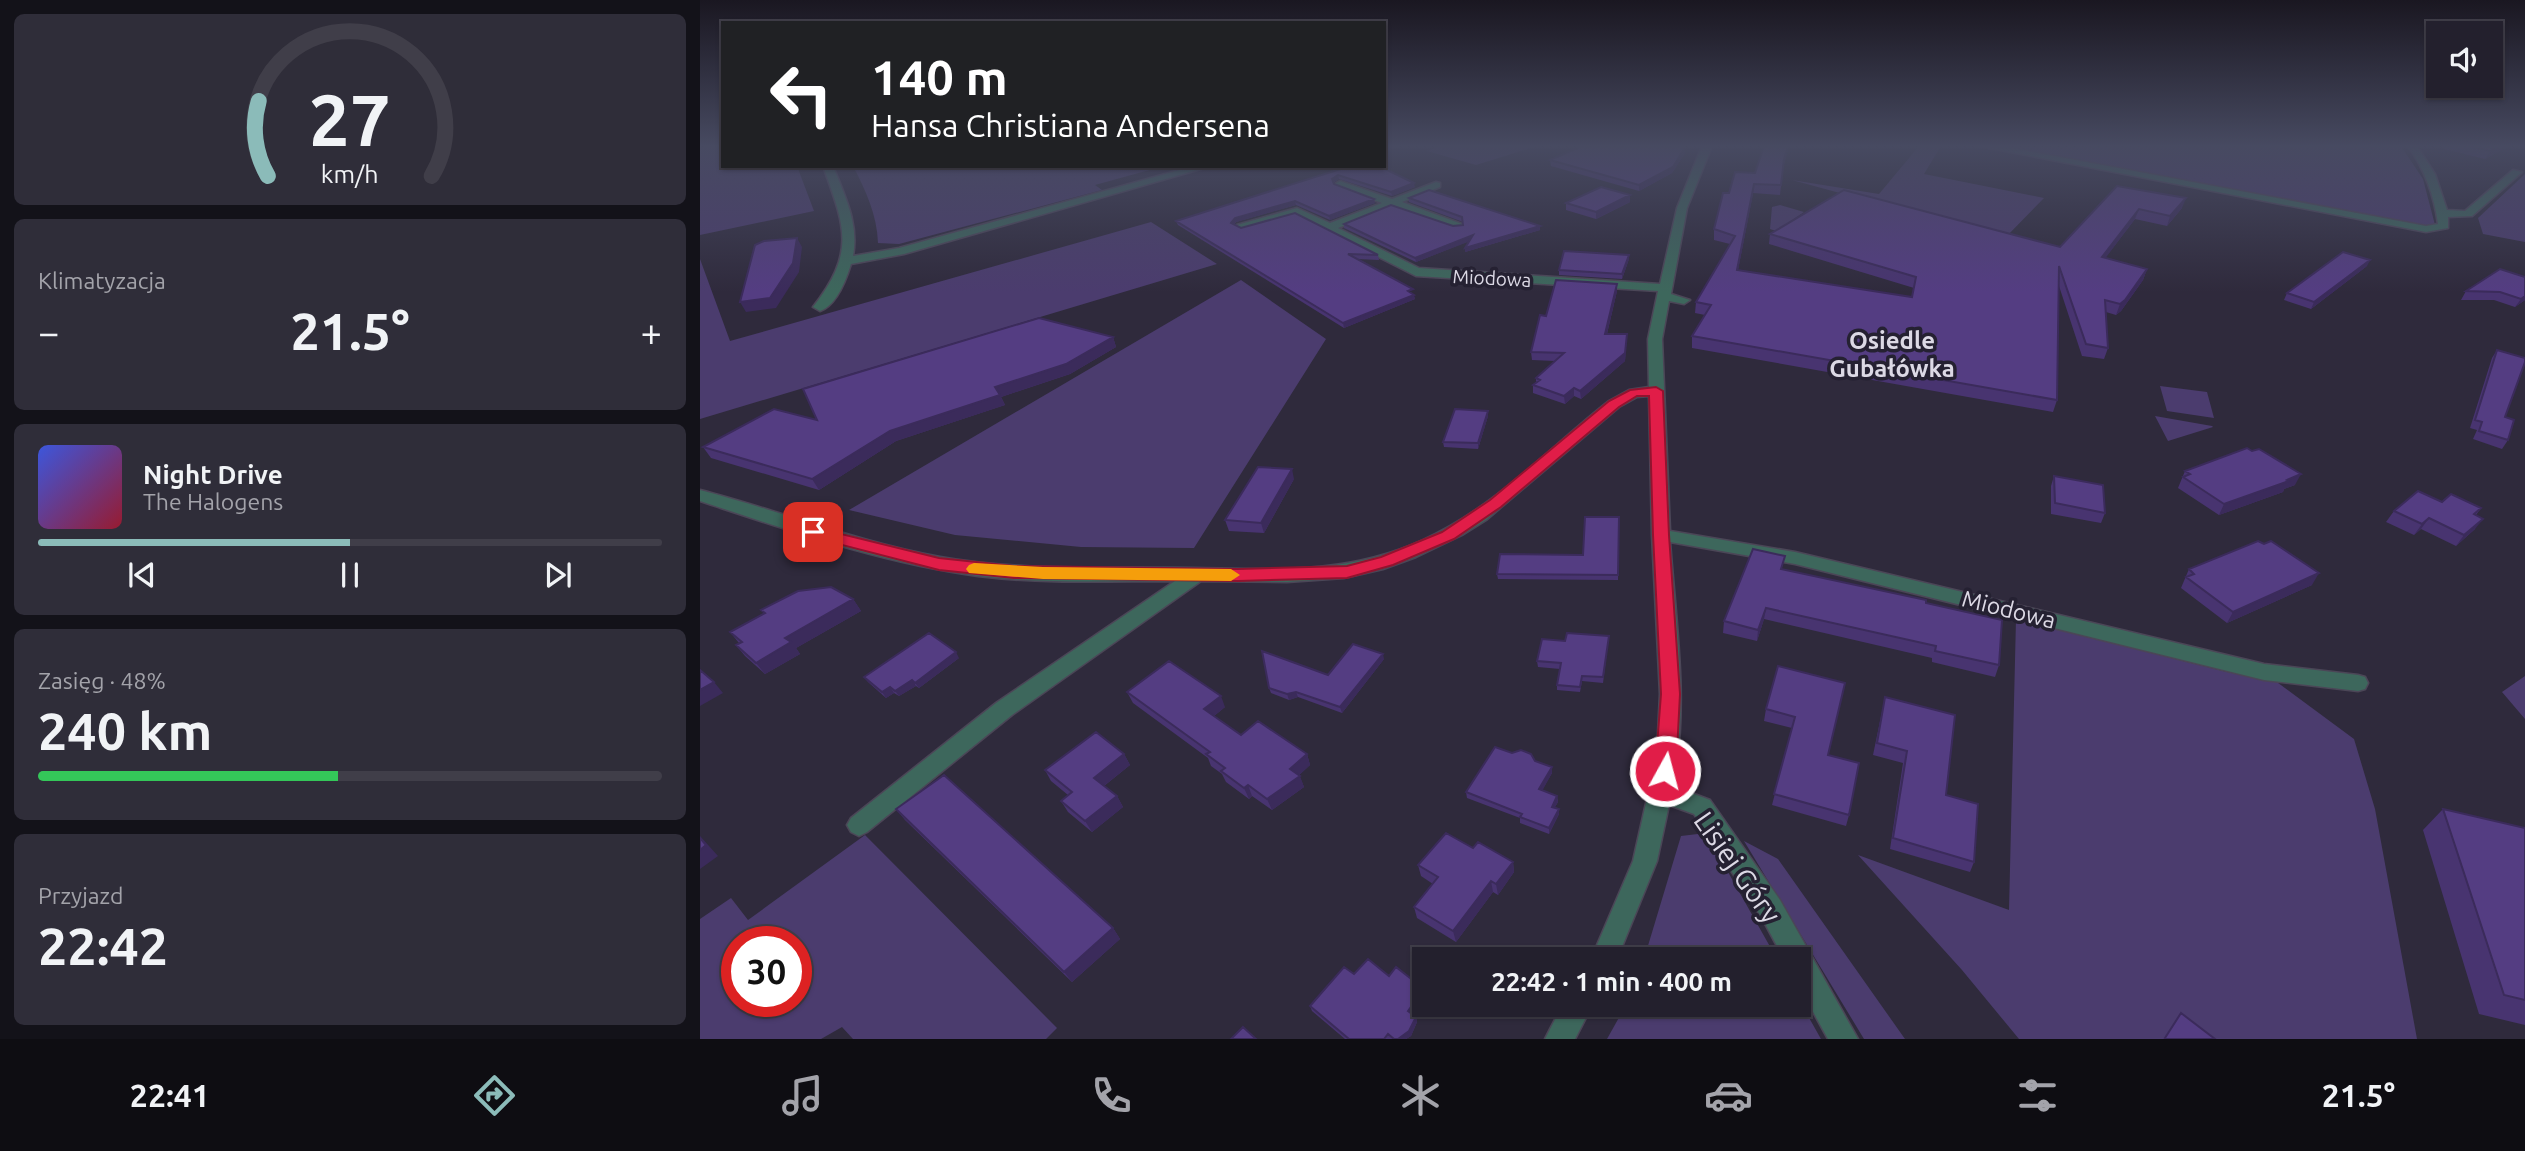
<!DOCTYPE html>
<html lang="pl">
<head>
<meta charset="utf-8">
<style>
  :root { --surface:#23202d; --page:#2f2d39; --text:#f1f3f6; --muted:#a3a3aa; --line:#403e49; --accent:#8bbbb9 }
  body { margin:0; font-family:Ubuntu,sans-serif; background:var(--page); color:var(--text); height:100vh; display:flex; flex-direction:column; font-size:26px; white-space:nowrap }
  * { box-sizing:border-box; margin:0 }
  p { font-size:23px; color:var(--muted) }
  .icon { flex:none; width:38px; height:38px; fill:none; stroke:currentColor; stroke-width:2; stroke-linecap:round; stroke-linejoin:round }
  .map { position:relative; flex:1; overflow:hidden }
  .drawer { display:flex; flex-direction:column; gap:14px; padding:14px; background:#131219; width:700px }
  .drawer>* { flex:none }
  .banner { position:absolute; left:21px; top:21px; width:665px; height:147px; border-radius:0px; box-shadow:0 2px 5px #0004,0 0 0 2px var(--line); background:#202124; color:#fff; overflow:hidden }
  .buttons { position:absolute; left:1726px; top:21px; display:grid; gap:14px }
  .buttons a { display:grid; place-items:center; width:77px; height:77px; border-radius:0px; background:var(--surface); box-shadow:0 2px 5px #0004,0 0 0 2px var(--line); font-size:35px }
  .speed { position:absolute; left:21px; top:926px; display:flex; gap:14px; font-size:35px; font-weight:700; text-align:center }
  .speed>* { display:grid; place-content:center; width:91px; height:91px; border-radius:50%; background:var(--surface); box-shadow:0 2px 5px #0004,0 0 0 2px var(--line); line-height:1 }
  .speed .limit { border:10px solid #d22; background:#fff; color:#111 }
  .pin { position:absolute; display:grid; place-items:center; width:60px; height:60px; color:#fff; margin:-30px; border-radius:14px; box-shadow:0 4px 10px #0006 }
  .me { position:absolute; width:77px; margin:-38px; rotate:7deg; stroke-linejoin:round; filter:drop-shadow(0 0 5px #0008) }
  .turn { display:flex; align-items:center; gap:24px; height:147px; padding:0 35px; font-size:32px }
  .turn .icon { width:91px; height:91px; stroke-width:2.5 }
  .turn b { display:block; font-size:49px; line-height:60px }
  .big { font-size:52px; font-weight:700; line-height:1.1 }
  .drawer .widget { flex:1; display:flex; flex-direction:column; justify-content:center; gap:10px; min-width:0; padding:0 24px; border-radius:10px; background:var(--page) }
  .drawer .dial { align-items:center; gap:0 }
  .dial svg { height:182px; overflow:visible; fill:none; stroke:var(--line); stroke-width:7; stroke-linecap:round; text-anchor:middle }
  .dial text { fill:var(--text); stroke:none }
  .song { display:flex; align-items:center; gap:21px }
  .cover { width:84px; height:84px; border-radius:10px; background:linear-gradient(135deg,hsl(230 70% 55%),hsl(350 70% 35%)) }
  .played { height:7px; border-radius:4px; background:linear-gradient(90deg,var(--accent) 50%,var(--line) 50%) }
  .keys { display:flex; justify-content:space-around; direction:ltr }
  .heat { display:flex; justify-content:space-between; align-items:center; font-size:38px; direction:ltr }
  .charge { height:10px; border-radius:5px; background:linear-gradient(90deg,#34c759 48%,var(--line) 0) }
  .trip { position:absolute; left:712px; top:947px; width:399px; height:70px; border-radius:0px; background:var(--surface); box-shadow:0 2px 5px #0004,0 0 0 2px var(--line); font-weight:700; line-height:70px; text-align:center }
  .tab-bar { display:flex; height:112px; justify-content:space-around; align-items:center; background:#0e0d12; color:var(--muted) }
  .tab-bar .icon { width:49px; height:49px }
  .tab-bar .selected { color:var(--accent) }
  .tab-bar b { font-size:32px; color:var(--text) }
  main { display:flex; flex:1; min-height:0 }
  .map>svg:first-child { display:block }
</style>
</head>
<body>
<main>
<section class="drawer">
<div class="widget dial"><svg viewBox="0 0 100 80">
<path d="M14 69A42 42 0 1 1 86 69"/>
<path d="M14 69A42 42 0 0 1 10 36" stroke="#8bbbb9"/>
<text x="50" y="56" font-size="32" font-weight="700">27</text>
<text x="50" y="72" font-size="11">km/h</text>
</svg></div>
<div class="widget"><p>Klimatyzacja</p>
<div class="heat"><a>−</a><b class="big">21.5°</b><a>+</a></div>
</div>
<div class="widget">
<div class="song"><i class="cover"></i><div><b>Night Drive</b><p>The Halogens</p></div></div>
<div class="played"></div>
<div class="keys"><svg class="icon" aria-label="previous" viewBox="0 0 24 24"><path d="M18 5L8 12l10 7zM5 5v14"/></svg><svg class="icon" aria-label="pause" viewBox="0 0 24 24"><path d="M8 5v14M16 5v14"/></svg><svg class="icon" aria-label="next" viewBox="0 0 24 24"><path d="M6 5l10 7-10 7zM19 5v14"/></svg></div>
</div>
<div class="widget"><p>Zasięg · 48%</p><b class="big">240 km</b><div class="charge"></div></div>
<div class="widget"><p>Przyjazd</p><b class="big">22:42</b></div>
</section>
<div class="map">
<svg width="1825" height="1039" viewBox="0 0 1825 1039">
  <rect width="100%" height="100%" fill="#2f2a3c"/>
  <path fill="#4b3c6e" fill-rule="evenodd" d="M23,146V166H97L114,211L0,235V147Z
    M1219,146H1241L1224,174L1344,198L1305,238L1092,180L1179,194Z
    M1701,146L1723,179L1735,225L1724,226L1296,147Z
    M737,147V146H837L776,165L727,151Z
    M153,166H464L395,185L402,190L199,244L178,243C177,215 166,191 153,166Z
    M1825,174V242L1783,234L1778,218Z
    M1080,205L1104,212L1076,231L1070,229L1072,207Z
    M451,222L517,264L0,419V259L30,341Z
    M541,280L626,339L494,548L381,547L255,535L149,510Z
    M1460,386L1507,392L1514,418L1467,411Z
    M1455,416L1512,426L1513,427L1468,441Z
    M1316,619L1527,672L1570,677L1654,739L1675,809L1717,1039H1319L1262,970L1158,855L1309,910Z
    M1825,676V719L1802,692Z
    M1006,833L1077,959H944L981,836Z
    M165,835L357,1028L346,1039H153L142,1027L121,1039H0V919L31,898L48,920ZM37,942H96V1001H37Z
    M1044,841L1078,859L1205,1039H1164Z
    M1099,1000L1121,1039H907L926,1005L1099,1004Z"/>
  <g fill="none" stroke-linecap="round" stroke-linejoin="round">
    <g stroke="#4b4657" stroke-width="3">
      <path id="minor" d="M1002,146H1012L987,208L971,294L990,300L984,304L969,301L962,339L970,531L1095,552L1564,664L1658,675L1665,677L1668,683L1665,689L1658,691L1564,680L1095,564L970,542C976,623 989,706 973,786L1010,800L1080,900L1158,1039H1128L1099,986V959H1084L1062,918L994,814L969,805L957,861L917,959H891L933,861L957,754L960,694L952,535L949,396L937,397L919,407L786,520L762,535L716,557L683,569L644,578L587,582L501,581L312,715L167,832L159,836L151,832L147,825L151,818L296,703L475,581C409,581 343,584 278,576C182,563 91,531 0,501V490C81,511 157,542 240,557C324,572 408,566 494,568C575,569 646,575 723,540C794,508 848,449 909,401L929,390L949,387L948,339L958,291L716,276L596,215L541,230L535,227L537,225L597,208L630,223L682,203L636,186L635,184L640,181L692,199L736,182L740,183V187L702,202L762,224V228H754L692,206L638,228L719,268L960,284L977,208Z
        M1279,146H1301L1726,226L1738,224C1734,195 1725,170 1708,146H1717L1735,174L1747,210L1765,211L1813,170L1822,172L1772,216L1748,217V228L1726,232Z
        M123,166H133C145,197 159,223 153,256L199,248L494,166H511L204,254L151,264C146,280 137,305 120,311L113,307C156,252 145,227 123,166Z
        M863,1004H893L875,1039H845Z"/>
    </g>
    <use href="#minor" fill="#3d675c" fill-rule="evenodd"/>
  </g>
  <path fill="#483470" d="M1064,146H1089L1083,168L1080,195L1053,193L1038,270L1212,297L1214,288L1069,244L1070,234L1360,247L1417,186L1482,208L1467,226L1435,219L1405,258L1447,269L1443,280L1421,311L1416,315L1406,312L1408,348L1404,359L1382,356L1359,286L1357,400L1353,412L992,348V336L1005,315L995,313L996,302L1030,244L1014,240V229L1055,173Z
    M1745,146H1809L1785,159L1744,149Z
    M985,153L972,173L939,191L851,166L850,160Z
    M650,166L715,187L692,196L639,179L633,183L634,184L675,203L630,220L596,205L536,222L534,225L541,228L678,255L679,260L657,259L713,294L715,299L644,328L478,225L476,221Z
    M930,195V202L896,219L866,210V203Z
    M709,198L840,230L765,252V248L769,241L716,262L644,228V224L763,225V222L709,202Z
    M929,259L922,279L859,275V270Z
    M1667,266L1611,309L1584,300L1587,293Z
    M1825,277V300L1815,307L1794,300H1761L1766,291Z
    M917,284V291L907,334H927L925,361L881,399L874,396L865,404L833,393V385L836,382V378L855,361L832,360L831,352L846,316Z
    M413,337L416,347L370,374L301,397L305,405L196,441L119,490L11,458L3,447L117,420Z
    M1797,350L1808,440L1802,449L1773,439L1777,430L1770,428L1792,358Z
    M788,411V416L778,449L744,447L743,442Z
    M1485,471L1595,485L1584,489L1583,492L1519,515L1478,488Z
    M1354,476L1405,513L1401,523L1351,514V486Z
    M594,479L564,533L529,531L525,520Z
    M1781,508L1776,515L1775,529L1756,546L1721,529L1714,535L1686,522L1694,511Z
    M919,517L918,580L798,579L797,574L883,555Z
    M1083,569L1226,603L1299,665L1295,677L1232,662V658L1064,619L1057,641L1023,633L1024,621Z
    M1489,569L1612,585L1527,623L1481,588Z
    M153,599L161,611L96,648L100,654L65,674L45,656L36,645L39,643L30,632L64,613L61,610Z
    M909,636L903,683L882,681L880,692L857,690V685L860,669L838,667L837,661L865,641Z
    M259,658L219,688L216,686L199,696L194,693L186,698L168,682L164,677Z
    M684,659L642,713L598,697L589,700L571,693L569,688L628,675Z
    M1078,666L1128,755L1149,815L1146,826L1072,805L1092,728L1064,721L1066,709Z
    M427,692L525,707L514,716L541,735L607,754L610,765L599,775L604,787L572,810L552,796L549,799L526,782L522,774L511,766L508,758L433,703Z
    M1185,697L1246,795L1274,862L1270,872L1190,849L1203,763L1173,755Z
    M424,754L430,765L404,786L417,796L423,807L392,832L368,812L361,801L368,795L351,781L345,770Z
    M835,761L852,767V773L842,790L857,796L858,802L855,807L859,809V814L849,834L820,823V818L767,798L766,792Z
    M196,809L413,928L420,939L372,982L205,820Z
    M1743,809L1825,828V1025L1779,1014L1723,830Z
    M773,848L813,862L814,872L798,895L793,892L756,942L717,918L714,907L733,884L721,876L718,865Z
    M654,974L689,976L724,997L711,1013L716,1017L717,1022L711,1036L706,1039H645L612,1011L610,1006Z
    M1481,1013L1515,1039H1463Z"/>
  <path fill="#3b2b5b" d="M684,146H701L684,152Z
    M1088,146H1089L1083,168L1080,195L1084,159Z
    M1799,146H1809L1785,159L1790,151Z
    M985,147V153L972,173L939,191V185Z
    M638,175L639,179L632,183V179Z
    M714,183L715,187L692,196L691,192Z
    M1054,184L1053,193L1036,280L1037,270Z
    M930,195V202L896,219V212Z
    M1486,198L1482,208L1467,226L1470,216Z
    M674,199L675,203L630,220L629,216Z
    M595,201L596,205L536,222L532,227L531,223L535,218Z
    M1439,209L1435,219L1398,268L1402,257Z
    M840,226V230L765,252V248Z
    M773,235V240L716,262L715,258Z
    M97,238L102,247L99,272L76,308L46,312L40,302Z
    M929,255V259L922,279V274Z
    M1670,260L1667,266L1611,309L1614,302Z
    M1447,269L1443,280L1421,311L1416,315L1420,304Z
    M917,284V291L905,342V334Z
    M714,295L715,299L644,328L643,323Z
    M1825,296V300L1815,307L1821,299Z
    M927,334L925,361L881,399L880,391Z
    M413,337L416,347L370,374L301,397L305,405L196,441L119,490L112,479L190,431Z
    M874,388V396L865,404L864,396Z
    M788,411V416L778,449V443Z
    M592,469L594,479L564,533L561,523Z
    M1601,474L1595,485L1584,489L1583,492L1519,515L1524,504Z
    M1729,518L1721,529L1714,535L1722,524Z
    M1783,519L1775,529L1756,546L1764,535Z
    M1619,573L1612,585L1527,623L1533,612Z
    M153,599L161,611L96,648L100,654L65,674L56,663L85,638Z
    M1066,608L1064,619L1057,641L1058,630Z
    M256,652L259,658L219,688L215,683Z
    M683,654L684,659L642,713L640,707Z
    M212,680L216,686L199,696L195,691Z
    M14,682L23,693L0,706V690Z
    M190,687L194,693L186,698L182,692Z
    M596,692L598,697L589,700L587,694Z
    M521,696L525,707L509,720L504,709Z
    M424,754L430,765L400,789L394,778Z
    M607,754L610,765L594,780L590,769Z
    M852,767V773L840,795L839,789Z
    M600,776L604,787L572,810L567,799Z
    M548,785L552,796L549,799L544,788Z
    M417,796L423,807L392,832L385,821Z
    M857,796L858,802L852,812V807Z
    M859,809V814L849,834V828Z
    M0,836L18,856L0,869Z
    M813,862L814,872L798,895L796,884Z
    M791,881L793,892L756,942L753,931Z
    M413,928L420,939L372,982L364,972Z
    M724,990V997L709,1016L708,1011Z
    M716,1017L717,1022L711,1036L706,1039H698Z"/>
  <path fill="#543d82" stroke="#3b2b5b" stroke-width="2" d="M882,146H981L985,147L973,167L939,185L850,160Z
    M1064,146H1088L1084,159L1081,185L1054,184L1037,270L1212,297L1216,277L1070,234L1144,190L1360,247L1417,186L1486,198L1470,216L1439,209L1402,257L1447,269L1425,300L1420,304L1405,300L1408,348L1386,344L1359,266L1357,400L992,336L1011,305L996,302L1035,236L1014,229L1023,193H1029L1035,172L1055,173Z
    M1770,146H1799L1790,151Z
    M650,166H679L714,183L691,192L638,175L632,179L634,184L674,199L629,216L595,201L535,218L531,223L541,228L595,213L678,255L648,254L713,289L708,291L714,295L643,323L476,221Z
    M901,187L930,195L896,212L866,203Z
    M729,190L840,226L765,248L773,235L715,258L644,224L691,205L753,226L763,225L762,217L709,198Z
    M97,238L93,263L70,298L40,302L55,245L64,241Z
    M864,251L929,255L922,274L859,270Z
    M1643,252L1670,260L1614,302L1587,293Z
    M1800,269L1825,277V296L1821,299L1800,292L1766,291Z
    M856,280L917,284L905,334H927L925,353L880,391L874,388L864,396L833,385L840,380L836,378L864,353L831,352L840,315L846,316Z
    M339,318L413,337L366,364L295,387L300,395L190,431L112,479L3,447L74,409L117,420L103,389Z
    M1797,350L1825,358V362L1805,417L1814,420L1808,440L1779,431L1782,422L1775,420Z
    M755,409L788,411L778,443L743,442Z
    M1547,448L1552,451L1559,449L1601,474L1587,480L1589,481L1524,504L1483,477L1490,474L1485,471Z
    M558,467L592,469L561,523L525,520Z
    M1354,476L1403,485L1405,513L1355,503Z
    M1718,491L1742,502L1751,494L1781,508L1774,514L1783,519L1764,535L1729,518L1722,524L1694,511Z
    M885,517H919L918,575L797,574L800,554L883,555Z
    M1558,541L1564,544L1571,541L1619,573L1533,612L1486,577L1494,574L1489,569Z
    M1053,549L1085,556L1081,569L1226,600V603L1302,620L1299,665L1235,651L1236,646L1066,608L1058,630L1024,621Z
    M131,587L153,599L85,638L91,642L56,663L36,645L42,642L30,632L65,613L61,610L98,591Z
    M229,633L256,652L215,683L212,680L195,691L190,687L182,692L164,677Z
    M867,633L909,636L903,677L882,676L880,687L857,685L861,663L837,661L842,639L865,641Z
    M653,644L683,654L640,707L596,692L587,694L569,688L562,651L628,675Z
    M469,661L521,696L504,709L541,735L558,721L607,754L590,769L600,776L567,799L548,785L544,788L521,771L525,768L506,754L510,752L427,692Z
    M1078,666L1145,683L1128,755L1159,763L1149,815L1074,794L1095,717L1066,709Z
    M0,670L14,682L0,690Z
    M1185,697L1255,715L1246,795L1278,804L1274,862L1193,838L1207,751L1177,743Z
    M396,732L424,754L394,778L417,796L385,821L361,801L372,792L345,770Z
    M795,747L812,753L821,750L831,754L835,761L852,767L839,789L857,796L852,807L859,809L849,828L820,817L822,814L766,792Z
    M244,775L413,928L364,972L196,809Z
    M1743,809L1825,828V1000L1804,995Z
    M746,833L773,848L778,842L813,862L796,884L791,881L753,931L714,907L738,877L718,865Z
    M0,838L6,845L0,850Z
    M668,959L689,976L696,967L724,989L708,1011L716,1017L709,1031L698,1039H694L688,1034L684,1039H649L610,1006L644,967L654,974Z
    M1481,1013L1515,1039H1466L1465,1038Z
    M543,1027L556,1039H531Z"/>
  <linearGradient id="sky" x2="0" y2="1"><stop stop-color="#1a1721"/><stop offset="0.5" stop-color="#474a61"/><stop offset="1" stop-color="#474a61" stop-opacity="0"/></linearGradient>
  <rect width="1825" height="292" fill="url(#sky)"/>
  <path fill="#e11d48" stroke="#92132f" stroke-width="2" d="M956,387L963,391L969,535L980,694L976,771L972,777L965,780L958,777L955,771L961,694L953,535L949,396H937L919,407L801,507L754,539L693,565L647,578L538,581L314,578L239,570L107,536L105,532L113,527L239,558L314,566L538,569L647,566L681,557L742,532L790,500L909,401L930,390Z"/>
  <path fill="#f59e0b" d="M274,563L343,567L531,569L540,575L531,581L343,579L269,573L266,569L269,565Z"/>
  <g text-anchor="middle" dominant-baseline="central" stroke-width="7" stroke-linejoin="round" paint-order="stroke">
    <g font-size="19" fill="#dcd9e5" stroke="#252132">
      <text transform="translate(792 278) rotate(3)">Miodowa</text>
    </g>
    <g font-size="23" fill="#dcd9e5" stroke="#252132">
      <text transform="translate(1309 609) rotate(14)">Miodowa</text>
    </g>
    <g font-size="24" font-weight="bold" fill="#dcd9e5" stroke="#252132">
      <text x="1192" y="340">Osiedle<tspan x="1192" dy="28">Gubałówka</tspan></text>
    </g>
    <g font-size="28" fill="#dcd9e5" stroke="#252132">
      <text transform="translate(1038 867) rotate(55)">Lisiej Góry</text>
    </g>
  </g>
</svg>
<div class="buttons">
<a><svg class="icon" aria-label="sound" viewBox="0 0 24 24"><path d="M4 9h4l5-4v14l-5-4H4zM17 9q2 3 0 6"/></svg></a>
</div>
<div class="speed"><div class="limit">30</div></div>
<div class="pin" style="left:113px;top:532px;background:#d93025"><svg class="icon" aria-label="arrive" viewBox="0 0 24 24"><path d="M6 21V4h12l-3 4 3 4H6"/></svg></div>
<svg class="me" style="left:965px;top:771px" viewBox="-20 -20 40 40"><circle r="17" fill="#e11d48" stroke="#fff" stroke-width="3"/><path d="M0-11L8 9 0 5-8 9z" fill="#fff"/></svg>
<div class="trip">22:42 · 1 min · 400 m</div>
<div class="banner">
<div class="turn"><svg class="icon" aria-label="left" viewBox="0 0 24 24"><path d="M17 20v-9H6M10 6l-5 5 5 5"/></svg><div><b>140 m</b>Hansa Christiana Andersena</div></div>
</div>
</div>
</main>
<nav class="tab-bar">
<b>22:41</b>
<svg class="icon selected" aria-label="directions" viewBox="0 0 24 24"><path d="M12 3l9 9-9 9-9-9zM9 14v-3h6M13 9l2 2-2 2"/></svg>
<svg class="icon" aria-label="music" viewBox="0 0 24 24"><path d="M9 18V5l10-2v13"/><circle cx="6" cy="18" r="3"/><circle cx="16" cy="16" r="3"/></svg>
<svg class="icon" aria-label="phone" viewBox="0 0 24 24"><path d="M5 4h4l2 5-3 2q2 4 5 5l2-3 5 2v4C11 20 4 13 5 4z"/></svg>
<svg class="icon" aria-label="climate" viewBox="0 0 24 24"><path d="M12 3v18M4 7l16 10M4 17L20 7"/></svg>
<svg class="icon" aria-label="car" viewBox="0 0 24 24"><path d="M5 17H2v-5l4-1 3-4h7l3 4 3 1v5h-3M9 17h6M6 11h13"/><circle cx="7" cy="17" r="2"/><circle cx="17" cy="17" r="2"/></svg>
<svg class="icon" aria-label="filters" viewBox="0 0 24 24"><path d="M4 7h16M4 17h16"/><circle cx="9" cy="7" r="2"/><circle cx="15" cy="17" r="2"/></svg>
<b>21.5°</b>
</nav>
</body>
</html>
